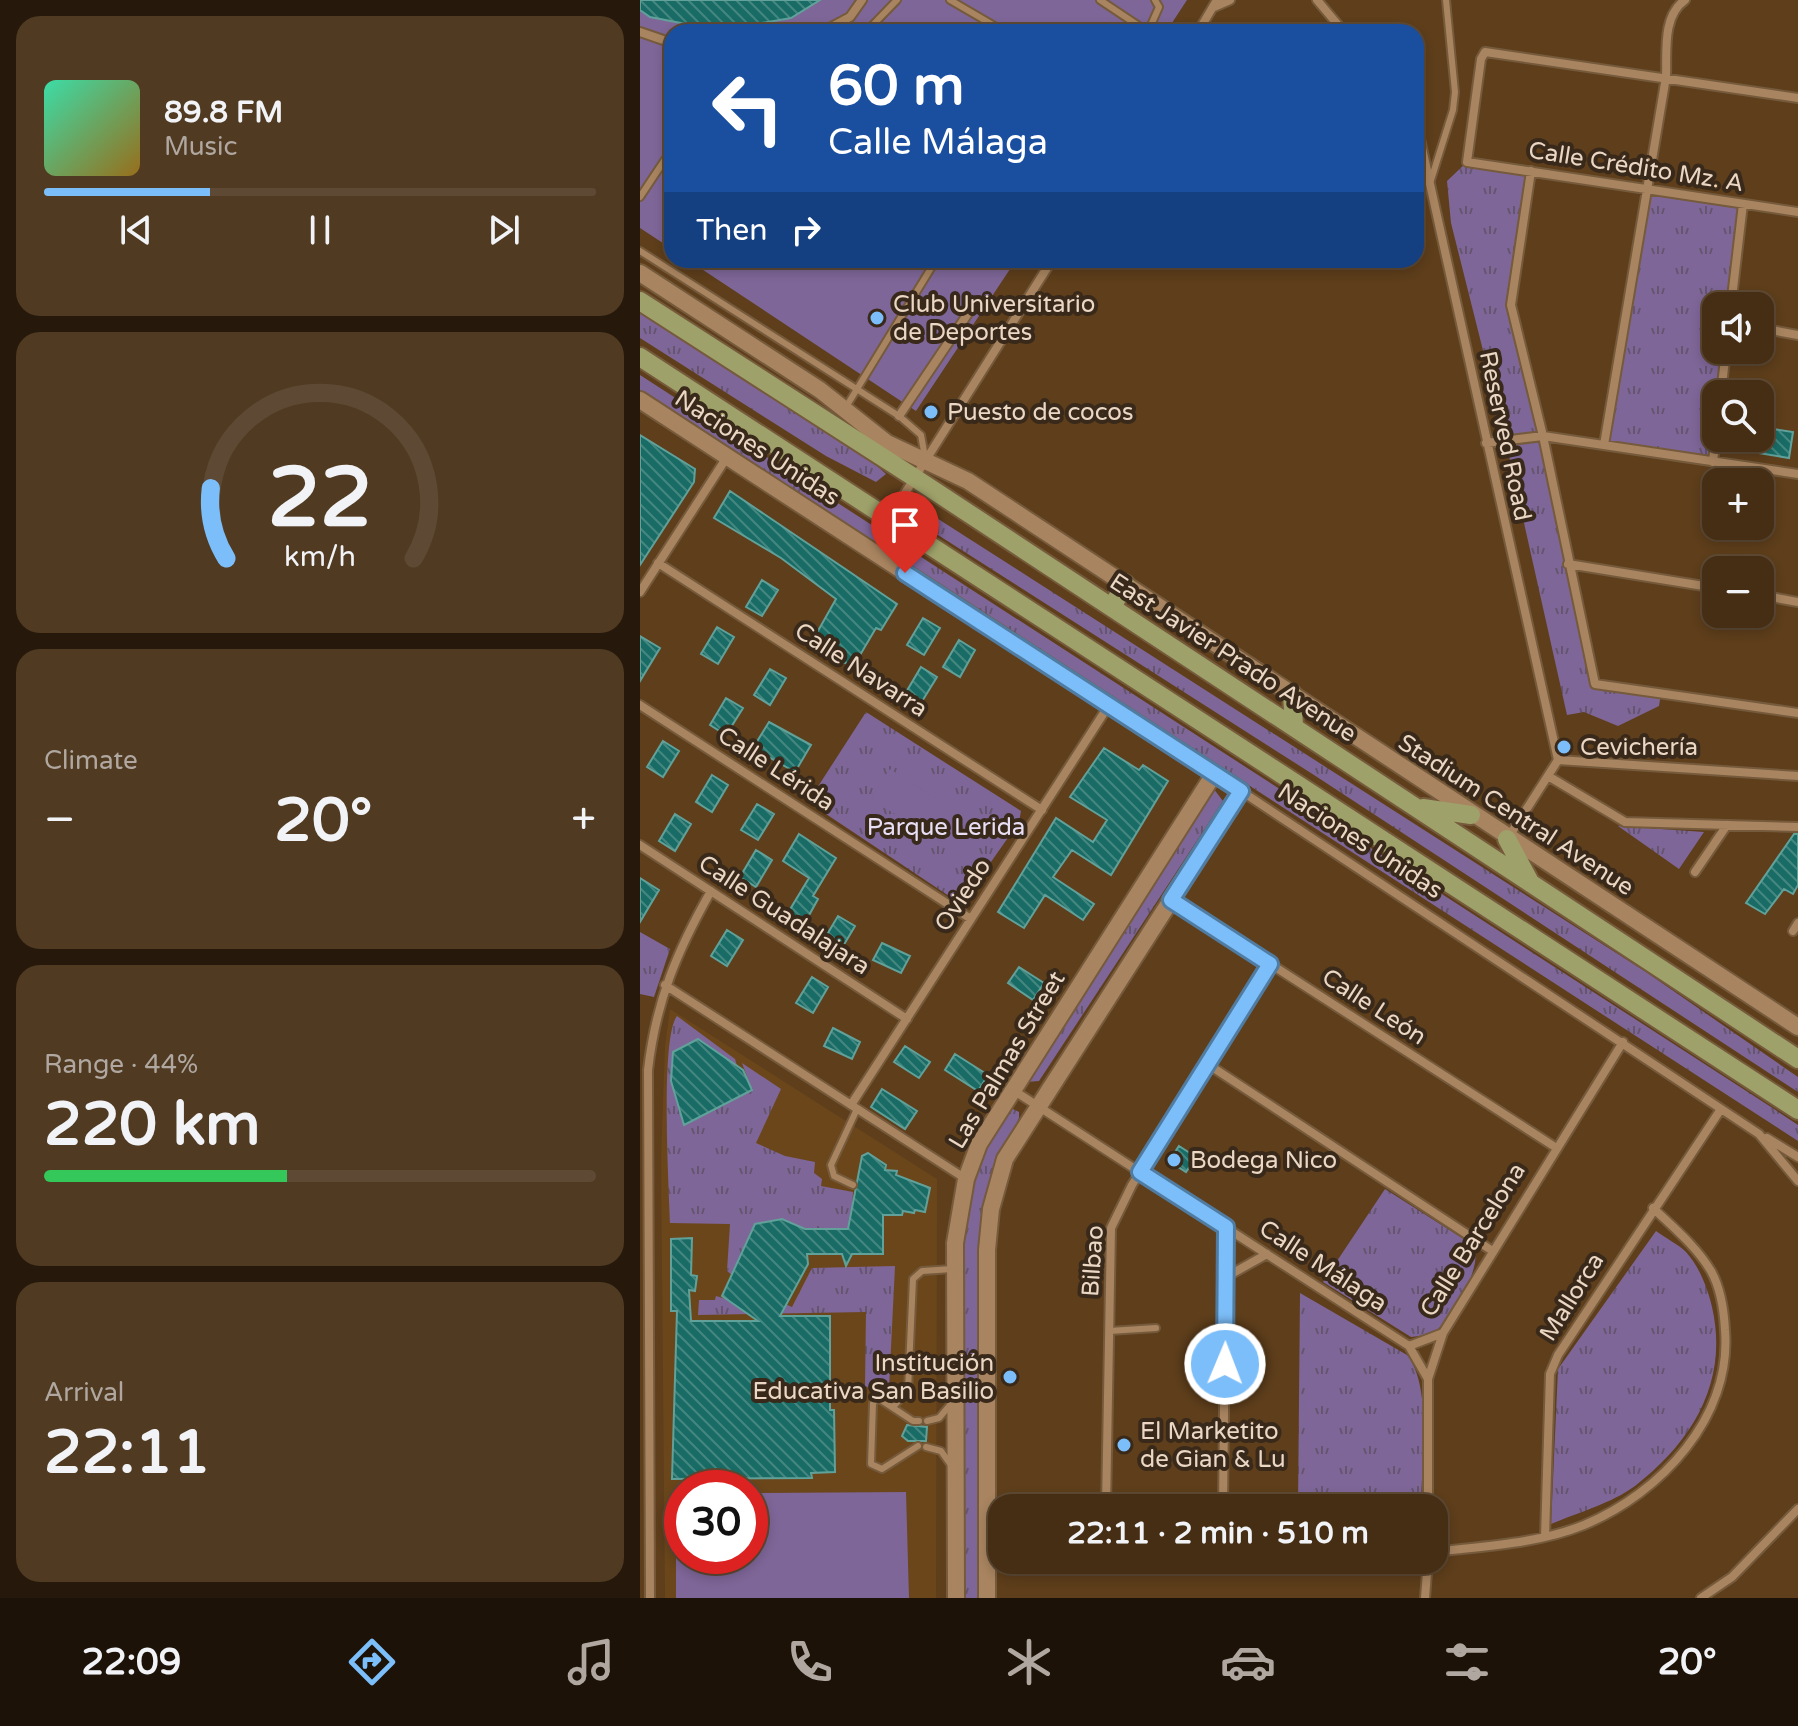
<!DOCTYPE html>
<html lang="en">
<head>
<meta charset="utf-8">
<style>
  :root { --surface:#462e14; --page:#503a22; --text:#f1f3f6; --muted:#b0a8a0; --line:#5e4a34; --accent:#7cbef9 }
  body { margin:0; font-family:"Varela Round",sans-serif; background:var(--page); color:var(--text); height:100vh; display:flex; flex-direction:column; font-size:30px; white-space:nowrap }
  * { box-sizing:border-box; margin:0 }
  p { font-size:26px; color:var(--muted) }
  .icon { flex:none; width:44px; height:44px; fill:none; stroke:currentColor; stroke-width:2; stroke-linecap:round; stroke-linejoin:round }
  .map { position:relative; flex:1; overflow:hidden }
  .side { display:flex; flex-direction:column; gap:16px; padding:16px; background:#26190b; width:640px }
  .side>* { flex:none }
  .hud { position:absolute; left:24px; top:24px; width:760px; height:244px; border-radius:24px; box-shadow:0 4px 12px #0003,0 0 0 2px var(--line); background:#1a4fa0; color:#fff; overflow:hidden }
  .buttons { position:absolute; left:1062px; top:292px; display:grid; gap:16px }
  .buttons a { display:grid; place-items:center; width:72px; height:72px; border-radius:16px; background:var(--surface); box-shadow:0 4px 12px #0003,0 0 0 2px var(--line); font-size:40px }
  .speed { position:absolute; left:24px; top:1470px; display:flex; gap:16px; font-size:40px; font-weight:700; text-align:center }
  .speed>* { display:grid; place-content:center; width:104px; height:104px; border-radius:50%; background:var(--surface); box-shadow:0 4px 12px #0003,0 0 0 2px var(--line); line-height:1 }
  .speed .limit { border:12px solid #d22; background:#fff; color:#111 }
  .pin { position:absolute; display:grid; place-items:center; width:68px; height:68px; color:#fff; margin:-82px -34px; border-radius:50% 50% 50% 0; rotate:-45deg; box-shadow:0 0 8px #0007 }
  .pin .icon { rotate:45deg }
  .me { position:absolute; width:88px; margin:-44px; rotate:1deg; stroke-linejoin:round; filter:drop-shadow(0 0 6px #0008) }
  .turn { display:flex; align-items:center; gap:28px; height:168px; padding:0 32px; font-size:36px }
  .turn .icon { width:104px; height:104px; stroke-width:2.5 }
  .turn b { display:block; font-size:56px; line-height:68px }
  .then { display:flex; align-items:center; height:76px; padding:0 32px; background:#0003; gap:16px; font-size:30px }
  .big { font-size:60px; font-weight:700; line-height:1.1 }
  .side .widget { flex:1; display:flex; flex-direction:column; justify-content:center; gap:12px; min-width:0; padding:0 28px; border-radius:24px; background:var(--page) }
  .side .dial { align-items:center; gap:0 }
  .dial svg { height:208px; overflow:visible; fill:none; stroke:var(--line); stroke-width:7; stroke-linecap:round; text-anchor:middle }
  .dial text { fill:var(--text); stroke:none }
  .song { display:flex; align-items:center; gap:24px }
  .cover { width:96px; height:96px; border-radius:12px; background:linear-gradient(135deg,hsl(160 70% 55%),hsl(40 70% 35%)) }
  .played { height:8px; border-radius:4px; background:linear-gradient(90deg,var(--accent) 30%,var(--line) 30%) }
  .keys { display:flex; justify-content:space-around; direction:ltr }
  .heat { display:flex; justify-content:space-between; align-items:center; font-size:44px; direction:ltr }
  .charge { height:12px; border-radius:6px; background:linear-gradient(90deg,#34c759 44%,var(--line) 0) }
  .trip { position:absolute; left:348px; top:1494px; width:460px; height:80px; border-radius:24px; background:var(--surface); box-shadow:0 4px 12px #0003,0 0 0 2px var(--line); font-weight:700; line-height:80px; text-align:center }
  .tab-bar { display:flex; height:128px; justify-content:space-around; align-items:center; background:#1c1208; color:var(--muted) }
  .tab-bar .icon { width:56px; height:56px }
  .tab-bar .selected { color:var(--accent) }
  .tab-bar b { font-size:36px; color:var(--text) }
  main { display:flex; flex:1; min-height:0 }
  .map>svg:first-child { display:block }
</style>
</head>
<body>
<main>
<section class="side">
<div class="widget">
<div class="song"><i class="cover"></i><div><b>89.8 FM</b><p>Music</p></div></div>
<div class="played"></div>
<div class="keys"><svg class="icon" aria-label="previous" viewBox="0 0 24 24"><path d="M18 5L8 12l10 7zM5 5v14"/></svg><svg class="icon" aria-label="pause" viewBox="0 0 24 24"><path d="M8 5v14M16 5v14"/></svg><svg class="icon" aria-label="next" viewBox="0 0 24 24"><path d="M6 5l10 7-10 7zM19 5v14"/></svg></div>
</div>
<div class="widget dial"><svg viewBox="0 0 100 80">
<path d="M14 69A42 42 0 1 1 86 69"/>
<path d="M14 69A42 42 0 0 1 8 42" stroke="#7cbef9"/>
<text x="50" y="56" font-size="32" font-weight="700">22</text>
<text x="50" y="72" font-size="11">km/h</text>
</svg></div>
<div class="widget"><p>Climate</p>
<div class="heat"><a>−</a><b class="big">20°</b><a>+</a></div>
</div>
<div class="widget"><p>Range · 44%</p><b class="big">220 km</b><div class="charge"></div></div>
<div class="widget"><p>Arrival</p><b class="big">22:11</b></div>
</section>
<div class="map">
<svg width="1158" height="1598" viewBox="0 0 1158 1598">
  <defs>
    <pattern id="grass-tufts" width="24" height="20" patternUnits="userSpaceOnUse" patternTransform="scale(2)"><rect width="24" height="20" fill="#7e6698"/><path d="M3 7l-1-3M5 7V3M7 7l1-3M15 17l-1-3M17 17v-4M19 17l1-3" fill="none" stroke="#65556e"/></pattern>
    <pattern id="building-back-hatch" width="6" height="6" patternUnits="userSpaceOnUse" patternTransform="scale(2)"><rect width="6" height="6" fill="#186c65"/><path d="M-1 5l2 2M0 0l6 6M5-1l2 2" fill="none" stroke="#458780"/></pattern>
  </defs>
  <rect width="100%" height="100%" fill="#5e3e1b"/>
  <path fill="#6b461b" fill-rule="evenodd" d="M30,1009L297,1179L296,1598H25L21,1159L25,1046ZM42,1488H110V1556H42Z"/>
  <path fill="url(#grass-tufts)" d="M827,162L891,172L871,305L956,683L1021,693L1019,706L978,726L944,712L927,715L865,438L811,223L807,181Z
    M1007,189L1103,204L1091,306H1076V350H1086L1081,394H1076L1073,462L964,445Z
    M0,309L237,466L246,474L236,482L186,456L0,338Z
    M0,375L1131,1107L1158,1125V1141L0,391Z
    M281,508L1006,972L1158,1077V1092L674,775L273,519L275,510Z
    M226,712L381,811L379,822L327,896L312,898L168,802Z
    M573,788L583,801L399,1081L386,1082Z
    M978,826L1064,832L1039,869Z
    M0,932L30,949L14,997L0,994Z
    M37,1016L95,1059L97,1066L58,1039L33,1052L31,1081L44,1125L112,1090L102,1063L141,1089L116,1143L145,1156L175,1162L174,1173L182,1179L181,1186L213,1192L211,1229H165L142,1219L115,1224L92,1275L87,1271L90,1224L30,1223C29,1187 20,1038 37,1016Z
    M369,1107L379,1112V1118L349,1185L339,1236L338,1598H321L322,1284L327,1203L339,1162Z
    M745,1189L833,1245C844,1265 816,1309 801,1326C794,1334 781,1336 771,1337L683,1282Z
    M1016,1231C1025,1238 1038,1244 1046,1252C1059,1266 1068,1289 1072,1307C1089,1381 1053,1441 995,1486C972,1503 937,1513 911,1524L918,1369Z
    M255,1266L249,1388L225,1387L226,1312L58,1315L59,1300H75L76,1296L89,1300L138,1301L152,1307L172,1268Z
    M660,1293L767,1355C793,1387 781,1467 781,1508H658Z"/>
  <path fill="#7e6698" d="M0,0H547L526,32H32V249L0,228Z
    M48,260H376L276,411Z
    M250,769L318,812L299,842L231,799Z
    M266,1492L269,1598H36V1493H42V1556H110V1493Z"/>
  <path fill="url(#building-back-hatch)" stroke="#61a19a" stroke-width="2" d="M0,0H180L151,18L110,25L111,32H97L96,28L82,31L10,17L0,10Z
    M1120,418L1135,421L1133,429L1153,432L1149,458L1100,450L1102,438H1120Z
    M0,435L55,469L54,482L0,565Z
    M90,491L257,604L241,630L236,628L213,667L170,645L196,599L141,558L74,518Z
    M122,580L138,590L122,616L106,607Z
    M283,618L300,628L284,655L267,645Z
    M77,627L94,637L78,664L61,654Z
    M0,636L20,648L0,681Z
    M319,640L335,650L320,677L303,667Z
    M281,667L297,677L281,703L265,694Z
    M130,669L146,678L130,705L114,695Z
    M86,698L103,708L86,735L70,725Z
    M129,722L171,745L155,772L113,748Z
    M23,741L39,751L23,777L7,767Z
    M464,748L499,770L503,765L528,781L471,875L432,850L413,877L454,904L443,920L405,895L384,928L358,912L416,818L453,842L467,820L430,797Z
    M72,775L88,785L72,812L56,802Z
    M117,804L134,814L118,840L101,830Z
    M35,814L51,824L35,851L19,841Z
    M159,834L196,858L173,896L178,899L163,926L146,916L169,878L143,861Z
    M1154,834H1158V885L1153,894L1144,889L1125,914L1106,903Z
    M116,850L132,860L116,887L100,877Z
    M0,878L19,890L0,922Z
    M198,916L215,926L199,953L182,943Z
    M87,930L103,940L87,966L71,956Z
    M242,943L270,956L261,973L233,960Z
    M379,967L404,983L393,1000L368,983Z
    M172,977L188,987L173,1013L156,1003Z
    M193,1028L220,1042L212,1059L184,1046Z
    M58,1039L103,1070L112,1090L44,1125L31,1081L33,1052Z
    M265,1046L290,1062L279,1078L254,1062Z
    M315,1054L348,1075L338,1091L305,1070Z
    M242,1089L277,1111L265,1129L231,1107Z
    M539,1146L556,1157L546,1172L529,1161Z
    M228,1153L246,1165L245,1170L257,1171L256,1175L290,1188L285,1212L275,1210L274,1213L263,1211L262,1215H243V1254H212L206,1266L202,1254H167L168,1264L140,1316H190V1410H194L195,1472L171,1473L172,1478L32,1479L37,1311H31V1239L52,1238L51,1275L57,1276L55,1291L49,1290L51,1321H118L82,1296L115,1224L142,1219L165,1229H208L222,1156Z
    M267,1425L287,1427L286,1441H268L262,1436Z"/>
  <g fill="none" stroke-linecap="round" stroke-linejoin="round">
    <g stroke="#755a3b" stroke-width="10">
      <path id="lane" d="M310,0L365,32
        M460,0L508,32
        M226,32L257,0
        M508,32L519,7L515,0
        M791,180L813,110L815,92L806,0
        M0,197L32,149
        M0,251L259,416L281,435L285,457
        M206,407L296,260
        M213,1185L194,1176L191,1165L217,1109
        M469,1331L516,1328
        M253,1407L268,1390L273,1279L282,1271L312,1269
        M287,1421L299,1418L311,1404
        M278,1446L242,1469L231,1464L233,1403L238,1398L273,1421H279
        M286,1447L301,1451L311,1465"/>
    </g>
    <g stroke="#755a3b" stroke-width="12">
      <path id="street" d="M677,0L704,32
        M574,7L590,0
        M0,32L32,43
        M182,32L210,17L222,0
        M558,32L577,0
        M1158,98L845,52L841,59L827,162L1158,212
        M776,121L918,760L868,838
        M891,171L871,305L903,436L955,684L1158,713
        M1091,306L1103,204
        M1120,328L1158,335
        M1081,394L1086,350
        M259,416L329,312
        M846,443L903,436L1158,474
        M964,445L1026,77C1027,52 1022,16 1045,0
        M1073,462L1076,434
        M248,520L412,260
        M18,563L402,810
        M928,564L1076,588
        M0,592L87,457
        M1120,595L1158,602
        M0,705L331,919
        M918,760L1158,776
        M908,776L985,822L1158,827
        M601,791L1119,1134L1158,1181
        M0,845L267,1019
        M1055,872L1087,825
        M531,900L915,1147
        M1153,931L1158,923
        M25,985L326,1179
        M569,1065L851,1250
        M373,1090L769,1346L788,1379V1508
        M211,1105L469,705
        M1127,1138L1158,1157
        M586,1277L627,1254
        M769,1346L803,1333L983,1042
        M788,1379L803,1333
        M466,1508L471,1228L492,1185L630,964
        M583,1508L586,1227
        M905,1537L910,1374L918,1355L1081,1109
        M348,1545H362
        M794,1552C844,1546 897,1544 944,1525C1021,1493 1092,1417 1085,1330C1084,1311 1080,1287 1071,1271C1056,1246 1034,1228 1013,1208
        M10,1598L8,1070C16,1001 37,951 71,891
        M785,1598L788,1560
        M1061,1598L1092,1577L1158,1509"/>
    </g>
    <g stroke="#755a3b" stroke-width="20">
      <path id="secondary" d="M0,273L180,390L247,443L328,481L1158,1027
        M0,400L601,791L365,1159L351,1209L347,1250V1598
        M316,1598L315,1243L326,1179L339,1144L574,774"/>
    </g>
    <g stroke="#755a3b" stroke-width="22">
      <path id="primary" d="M0,301L275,478L1158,1059
        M0,357L1158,1110
        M472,607L485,584
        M652,694L654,726
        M783,808L831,815
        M867,839L890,882"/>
    </g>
    <use href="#lane" stroke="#a88460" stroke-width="6"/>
    <use href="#street" stroke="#a88460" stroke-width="8"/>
    <use href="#secondary" stroke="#a88460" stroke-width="16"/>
    <use href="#primary" stroke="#9ea169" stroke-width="18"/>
  </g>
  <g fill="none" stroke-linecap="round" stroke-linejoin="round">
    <g stroke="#517ca2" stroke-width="20">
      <path id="route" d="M265,573L601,791L531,900L630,964L500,1172L586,1227L585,1364"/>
    </g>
    <use href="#route" stroke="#7cbef9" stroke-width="14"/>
  </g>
  <g fill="#7cbef9" stroke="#38291a" stroke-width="3">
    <circle cx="237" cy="318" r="8"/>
    <circle cx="291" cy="412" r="8"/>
    <circle cx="924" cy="747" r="8"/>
    <circle cx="534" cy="1160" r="8"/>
    <circle cx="370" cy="1377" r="8"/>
    <circle cx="484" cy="1445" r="8"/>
  </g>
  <g text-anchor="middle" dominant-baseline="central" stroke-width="8" stroke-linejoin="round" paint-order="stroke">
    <g font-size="24" fill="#ebd7c4" stroke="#38291a">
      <text transform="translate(996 167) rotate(9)">Calle Crédito Mz. A</text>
      <text transform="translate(865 436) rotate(78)">Reserved Road</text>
      <text transform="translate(117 448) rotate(33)">Naciones Unidas</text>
      <text transform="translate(593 658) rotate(33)">East Javier Prado Avenue</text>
      <text transform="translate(221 670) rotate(33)">Calle Navarra</text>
      <text transform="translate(136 769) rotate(33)">Calle Lérida</text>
      <text transform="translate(876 815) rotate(33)">Stadium Central Avenue</text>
      <text transform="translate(720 841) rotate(33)">Naciones Unidas</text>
      <text transform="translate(323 895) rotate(-57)">Oviedo</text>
      <text transform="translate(144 915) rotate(33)">Calle Guadalajara</text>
      <text transform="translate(734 1007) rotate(33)">Calle León</text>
      <text transform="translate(367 1060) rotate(-59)">Las Palmas Street</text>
      <text transform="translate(833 1240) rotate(-58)">Calle Barcelona</text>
      <text transform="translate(453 1261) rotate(-86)">Bilbao</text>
      <text transform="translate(683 1266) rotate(33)">Calle Málaga</text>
      <text transform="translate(932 1297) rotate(-58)">Mallorca</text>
    </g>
    <g font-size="24" fill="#ebd7c4" stroke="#38291a" text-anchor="start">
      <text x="253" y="304">Club Universitario<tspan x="253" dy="28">de Deportes</tspan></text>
      <text x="307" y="412">Puesto de cocos</text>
      <text x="940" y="747">Cevichería</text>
      <text x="550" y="1160">Bodega Nico</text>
      <text x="354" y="1363" text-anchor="end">Institución<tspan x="354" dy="28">Educativa San Basilio</tspan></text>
      <text x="500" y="1431">El Marketito<tspan x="500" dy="28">de Gian &amp; Lu</tspan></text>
    </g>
    <g font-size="24" fill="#e9dff5" stroke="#38291a">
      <text x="306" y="827">Parque Lerida</text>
    </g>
  </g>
</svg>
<div class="buttons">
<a><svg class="icon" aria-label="sound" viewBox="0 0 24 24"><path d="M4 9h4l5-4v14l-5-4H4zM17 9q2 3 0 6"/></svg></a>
<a><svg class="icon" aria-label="search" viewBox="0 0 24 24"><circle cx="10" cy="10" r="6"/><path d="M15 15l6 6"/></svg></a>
<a>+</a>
<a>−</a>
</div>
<div class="speed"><div class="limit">30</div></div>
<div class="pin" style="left:265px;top:573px;background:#d93025"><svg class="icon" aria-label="arrive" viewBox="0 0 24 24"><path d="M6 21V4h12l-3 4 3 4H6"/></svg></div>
<svg class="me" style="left:585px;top:1364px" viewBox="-20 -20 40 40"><circle r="17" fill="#7cbef9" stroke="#fff" stroke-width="3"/><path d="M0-11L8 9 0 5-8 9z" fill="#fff"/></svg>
<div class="trip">22:11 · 2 min · 510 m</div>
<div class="hud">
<div class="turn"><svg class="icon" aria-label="left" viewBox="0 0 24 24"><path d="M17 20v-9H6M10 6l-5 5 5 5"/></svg><div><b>60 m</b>Calle Málaga</div></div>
<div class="then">Then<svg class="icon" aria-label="right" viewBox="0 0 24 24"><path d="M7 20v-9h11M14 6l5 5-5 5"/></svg></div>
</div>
</div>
</main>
<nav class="tab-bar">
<b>22:09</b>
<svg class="icon selected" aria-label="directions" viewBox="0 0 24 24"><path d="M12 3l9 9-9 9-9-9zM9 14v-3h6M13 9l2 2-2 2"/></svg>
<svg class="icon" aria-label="music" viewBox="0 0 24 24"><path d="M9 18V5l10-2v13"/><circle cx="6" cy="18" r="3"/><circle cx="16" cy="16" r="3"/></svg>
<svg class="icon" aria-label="phone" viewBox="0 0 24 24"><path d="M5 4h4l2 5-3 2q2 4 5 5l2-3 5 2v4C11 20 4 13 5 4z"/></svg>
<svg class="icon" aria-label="climate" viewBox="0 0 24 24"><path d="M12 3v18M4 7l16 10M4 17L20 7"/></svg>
<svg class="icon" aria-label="car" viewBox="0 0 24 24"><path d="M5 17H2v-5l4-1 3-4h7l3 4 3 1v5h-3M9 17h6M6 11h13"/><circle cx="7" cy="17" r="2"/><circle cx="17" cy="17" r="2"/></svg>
<svg class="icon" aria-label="filters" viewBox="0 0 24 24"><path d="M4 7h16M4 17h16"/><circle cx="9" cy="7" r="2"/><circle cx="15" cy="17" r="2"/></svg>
<b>20°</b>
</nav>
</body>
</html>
